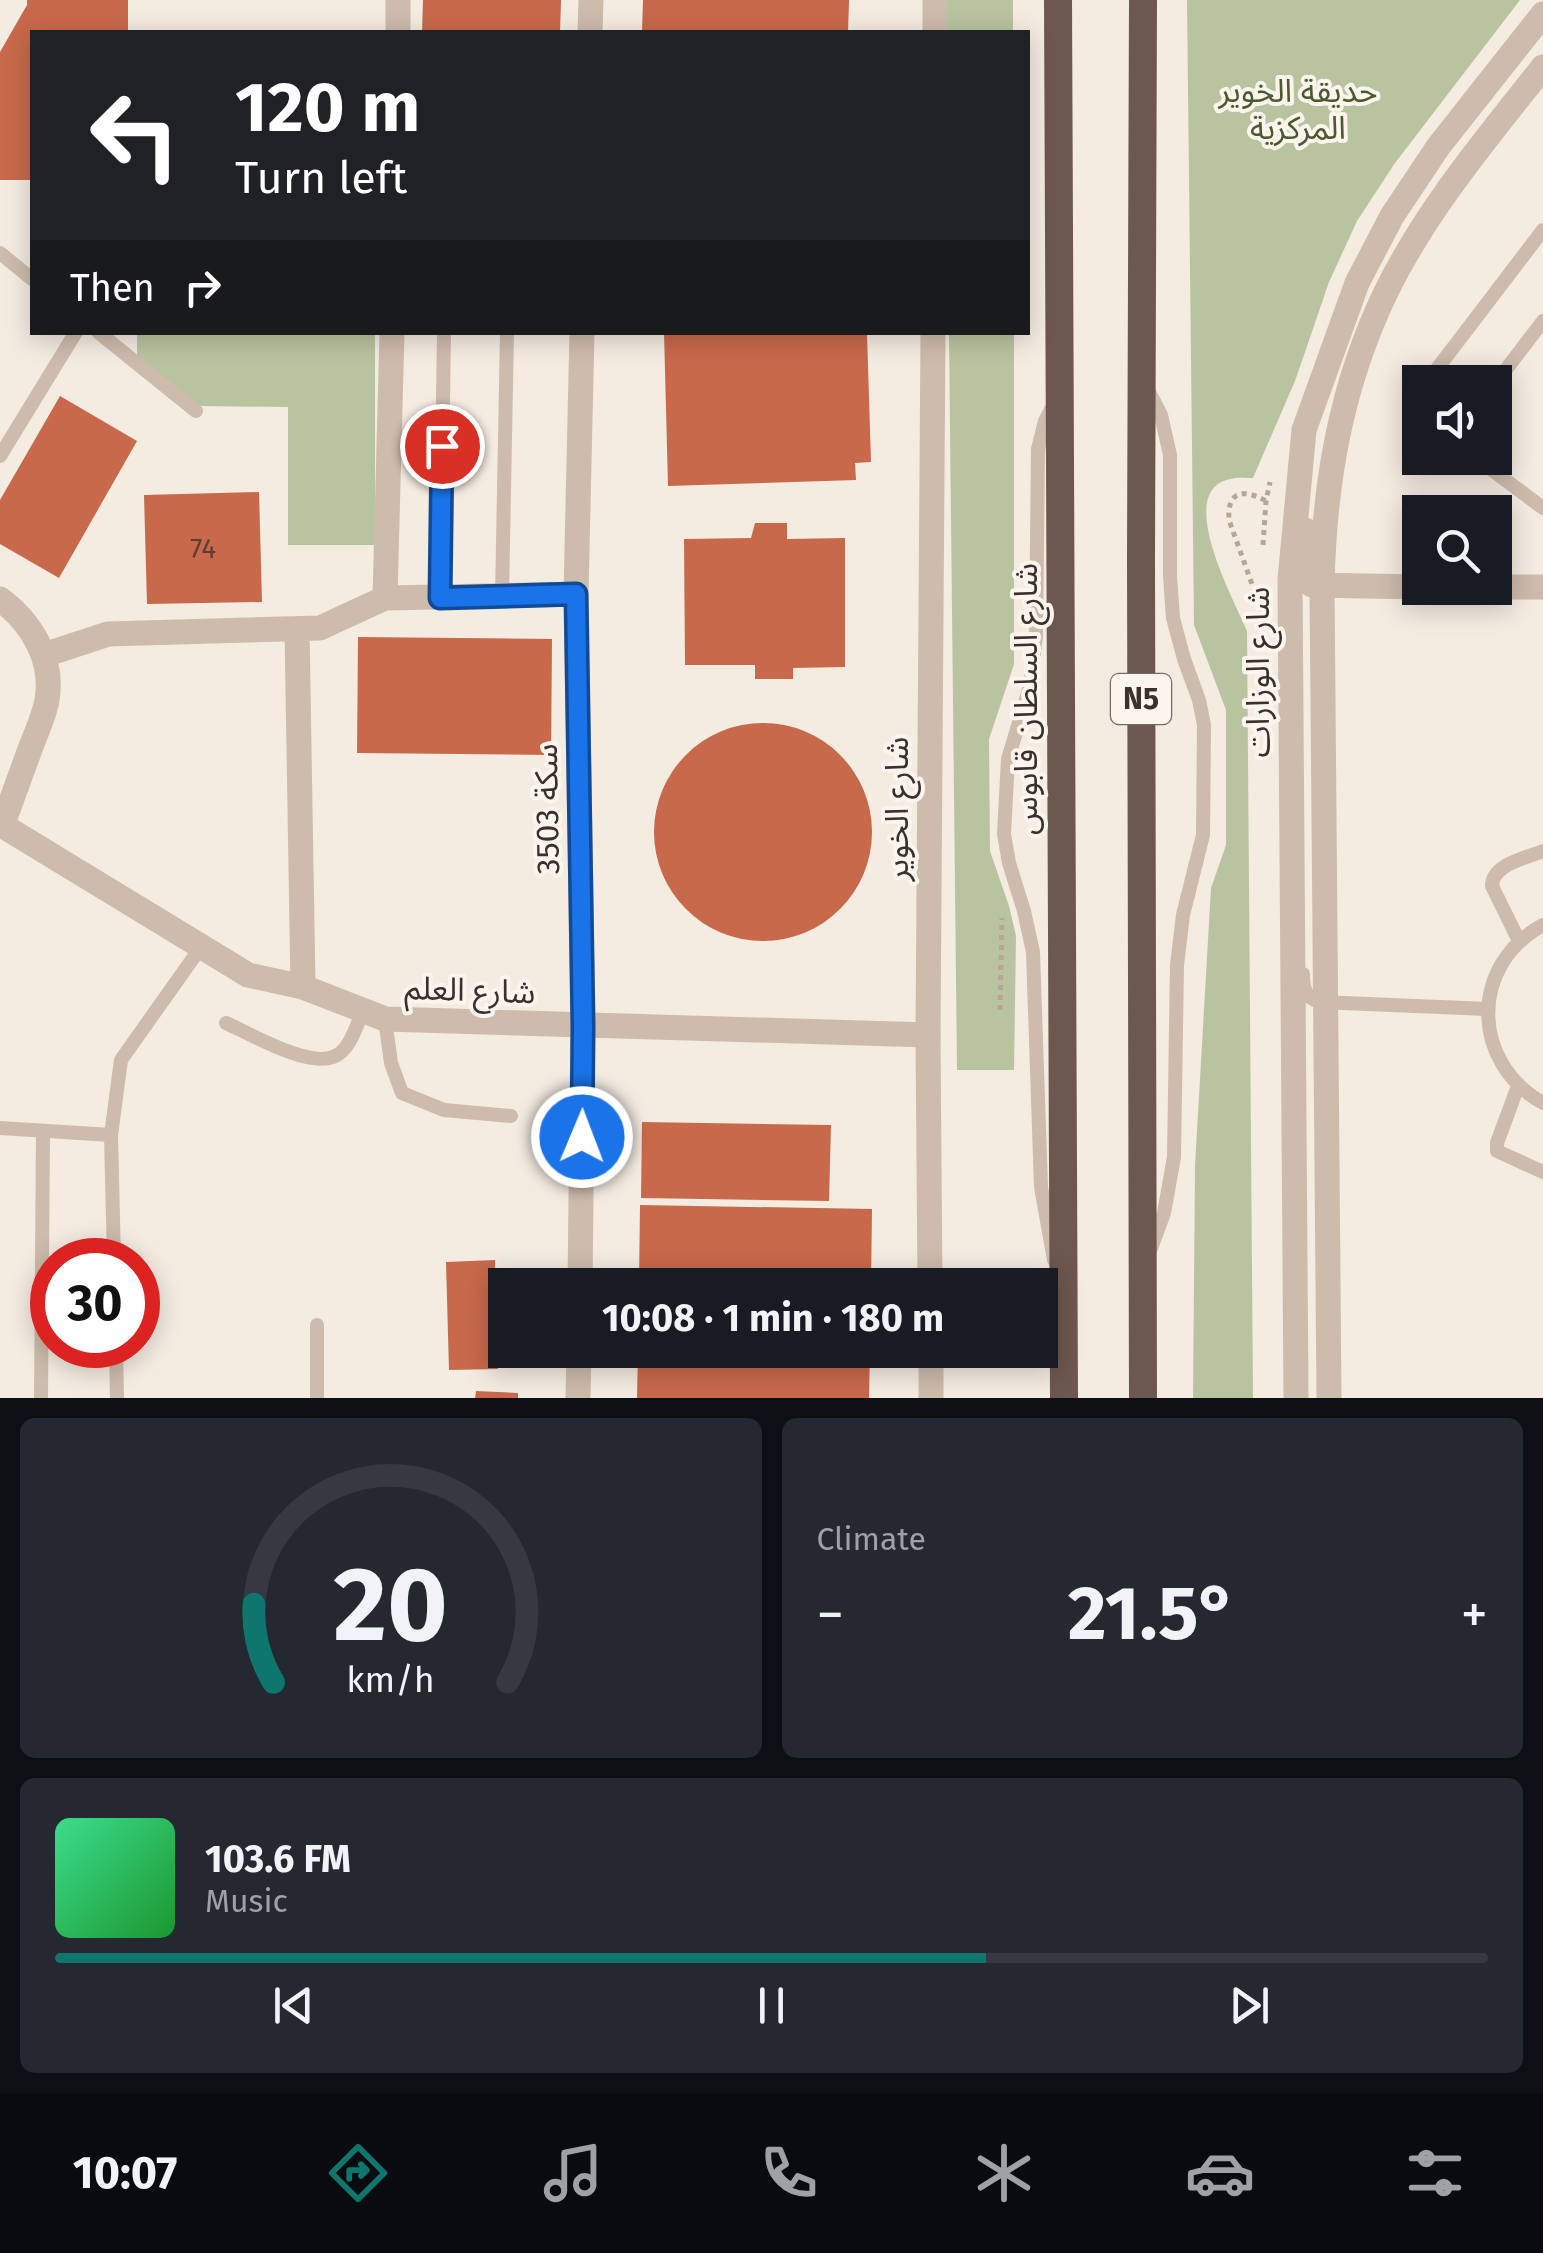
<!DOCTYPE html>
<html lang="en">
<head>
<meta charset="utf-8">
<style>
  :root { --surface:#171b24; --page:#242831; --text:#f1f3f6; --muted:#9ea1a6; --line:#363941; --accent:#0f766e }
  body { margin:0; font-family:"Fira Sans","Noto Sans Arabic",sans-serif; background:var(--page); color:var(--text); height:100vh; display:flex; flex-direction:column; font-size:38px; white-space:nowrap }
  * { box-sizing:border-box; margin:0 }
  p { font-size:32px; color:var(--muted) }
  .icon { flex:none; width:55px; height:55px; fill:none; stroke:currentColor; stroke-width:2; stroke-linecap:round; stroke-linejoin:round }
  .map { position:relative; height:1398px; overflow:hidden }
  .panel { display:flex; flex-direction:column; gap:20px; padding:20px; background:#0d0f14; flex:1 }
  .panel>* { flex:none }
  .banner { position:absolute; left:30px; top:30px; width:1000px; height:305px; border-radius:0px; box-shadow:0 5px 25px #0003; background:#202124; color:#fff; overflow:hidden }
  .fabs { position:absolute; left:1402px; top:365px; display:grid; gap:20px }
  .fabs a { display:grid; place-items:center; width:110px; height:110px; border-radius:0px; background:var(--surface); box-shadow:0 5px 25px #0003; font-size:50px }
  .speed { position:absolute; left:30px; top:1238px; display:flex; gap:20px; font-size:50px; font-weight:700; text-align:center }
  .speed>* { display:grid; place-content:center; width:130px; height:130px; border-radius:50%; background:var(--surface); box-shadow:0 5px 25px #0003; line-height:1 }
  .speed .limit { border:15px solid #d22; background:#fff; color:#111 }
  .pin { position:absolute; display:grid; place-items:center; width:85px; height:85px; color:#fff; margin:-42px; border:5px solid #fff; border-radius:50%; box-shadow:0 2px 10px #0007 }
  .me { position:absolute; width:110px; margin:-55px; rotate:1deg; stroke-linejoin:round; filter:drop-shadow(0 0 8px #0008) }
  .turn { display:flex; align-items:center; gap:35px; height:210px; padding:0 40px; font-size:45px }
  .turn .icon { width:130px; height:130px; stroke-width:2.5 }
  .turn b { display:block; font-size:70px; line-height:85px }
  .then { display:flex; align-items:center; height:95px; padding:0 40px; background:#0003; gap:20px; font-size:38px }
  .big { font-size:75px; font-weight:700; line-height:1.1 }
  .panel .card { flex:1; display:flex; flex-direction:column; justify-content:center; gap:15px; min-width:0; padding:0 35px; border-radius:15px; background:var(--page) }
  .panel .dial { align-items:center; gap:0 }
  .dial svg { height:260px; overflow:visible; fill:none; stroke:var(--line); stroke-width:7; stroke-linecap:round; text-anchor:middle }
  .dial text { fill:var(--text); stroke:none }
  .song { display:flex; align-items:center; gap:30px }
  .cover { width:120px; height:120px; border-radius:15px; background:linear-gradient(135deg,hsl(150 70% 55%),hsl(130 70% 35%)) }
  .played { height:10px; border-radius:5px; background:linear-gradient(90deg,var(--accent) 65%,var(--line) 65%) }
  .keys { display:flex; justify-content:space-around; direction:ltr }
  .heat { display:flex; justify-content:space-between; align-items:center; font-size:55px; direction:ltr }
  .panel .tiles { flex:1; display:grid; gap:20px; grid-template-columns:1fr 1fr }
  .card:last-child { grid-column:span 2 }
  .trip { position:absolute; left:488px; top:1268px; width:570px; height:100px; border-radius:0px; background:var(--surface); box-shadow:0 5px 25px #0003; font-weight:700; line-height:100px; text-align:center }
  .tabs { display:flex; height:160px; justify-content:space-around; align-items:center; background:#090b0e; color:var(--muted) }
  .tabs .icon { width:70px; height:70px }
  .tabs .current { color:var(--accent) }
  .tabs b { font-size:45px; color:var(--text) }
  .map>svg:first-child { display:block }
</style>
</head>
<body>
<div class="map">
<svg width="1543" height="1398" viewBox="0 0 1543 1398">
  <rect width="100%" height="100%" fill="#f4ebe1"/>
  <path fill="#b8c4a0" d="M946,0H1013V32H946Z
    M1187,0H1520L1395,163L1357,221L1329,282L1295,381L1253,478C1246,478 1237,477 1230,479C1173,491 1235,601 1247,631L1253,1398H1193L1195,1166L1211,888L1226,845V710L1194,625Z
    M137,333H375V545H288V407L198,406L137,358Z
    M949,333H1014V664L989,739L990,851L1009,906L1016,936L1014,1070H957Z"/>
  <path fill="#c8694b" d="M27,0H128V32H32V180H0V52L27,5Z
    M423,0H561L560,32H422Z
    M643,0H849L848,32H642Z
    M664,332L867,334L871,462L855,463L856,480L668,486Z
    M60,396L137,441L59,578L0,544V500Z
    M259,492L262,602L147,604L144,495Z
    M755,523H787V539L845,538V667L793,668V679H755V665H685L684,539L751,538Z
    M358,637L552,639L551,755L357,753Z
    M654 832a109 109 0 1 1 218 0a109 109 0 1 1-218 0Z
    M642,1122L831,1125L829,1201L641,1198Z
    M640,1205L872,1209L871,1285H639Z
    M495,1260L498,1369L449,1370L446,1262Z
    M638,1350H870L869,1398H637Z
    M476,1391L518,1393V1398H475Z"/>
  <g fill="none" stroke-linecap="round" stroke-linejoin="round">
    <path stroke="#b9a596" stroke-width="5" stroke-dasharray="5 5" stroke-linecap="butt" d="M1263,545L1266,501L1270,482
      M1262,612L1229,520C1227,491 1243,488 1266,501
      M1000,1010L1002,918"/>
    <path stroke="#cdbbac" stroke-width="14" d="M0,253L32,279
      M98,332L196,411
      M1427,382L1543,230
      M1495,384L1543,321
      M1147,388L1161,415L1170,455V576L1173,618L1184,659L1199,700L1204,725L1203,835L1183,915L1177,965L1174,1157L1164,1213L1150,1251
      M1054,404L1045,421L1038,449L1036,637L1030,686L1008,759L1004,834L1009,863L1024,911L1033,952L1041,1187L1054,1260
      M0,456L76,332
      M1476,458L1543,508
      M502,596L507,332
      M440,598L444,332
      M1543,925C1469,965 1471,1063 1543,1103
      M1519,941L1492,886C1492,865 1525,858 1543,851
      M1303,974C1303,988 1305,997 1319,1002L1488,1009
      M385,1019L391,1063L402,1093L444,1110L511,1116
      M226,1023C251,1034 306,1067 333,1057C350,1051 356,1026 363,1011
      M1518,1086L1497,1143V1151L1543,1172
      M0,1128L111,1135L114,1260
      M111,1135L121,1060L201,947
      M116,1345L117,1398
      M41,1398L43,1131
      M317,1398V1325"/>
    <path stroke="#cdbbac" stroke-width="25" d="M398,32V0
      M590,32L591,0
      M392,332L385,598L576,594
      M1305,530V573L1312,585L1420,587
      M1495,587H1543
      M0,599C31,622 54,659 47,700C44,717 35,735 29,752C20,776 11,801 2,826
      M297,629L303,987
      M44,655L108,634L320,628L385,598
      M0,824L248,975L303,987L385,1019L928,1035
      M580,1285L583,1026L576,594L582,332
      M578,1398L579,1350"/>
    <path stroke="#cdbbac" stroke-width="25" d="M935,32V0
      M930,1285L928,1035L933,332
      M931,1350V1398
      M1296,1398L1290,580L1304,430L1357,283L1392,216L1438,147L1543,14
      M1329,1398L1322,586C1324,483 1341,385 1386,292C1426,210 1487,138 1543,67"/>
    <path stroke="#6c584f" stroke-width="28" d="M1058,0L1064,1398
      M1143,0L1141,559L1143,1398"/>
  </g>
  <g fill="none" stroke-linecap="round" stroke-linejoin="round">
    <g stroke="#114b97" stroke-width="25">
      <path id="route" d="M442,446L440,598L576,594L583,1026L582,1137"/>
    </g>
    <use href="#route" stroke="#1a73e8" stroke-width="18"/>
  </g>
  <g text-anchor="middle" dominant-baseline="central" stroke-width="8" stroke-linejoin="round" paint-order="stroke">
    <g font-size="28" fill="#5e3e33">
      <text x="203" y="548">74</text>
    </g>
    <rect fill="#fbf5ee" stroke="#756b66" stroke-width="2.5" x="1111" y="674" width="60" height="50" rx="8"/>
    <g font-size="30" font-weight="bold" fill="#3b302b">
      <text x="1141" y="699">N5</text>
    </g>
    <g font-size="32" fill="#4a5a2e" stroke="#fbf5ee">
      <text x="1298" y="91">حديقة الخوير<tspan x="1298" dy="37">المركزية</tspan></text>
    </g>
    <g font-size="32" fill="#3b302b" stroke="#fbf5ee">
      <text transform="translate(1258 672) rotate(-90)">شارع الوزارات</text>
      <text transform="translate(1026 699) rotate(-90)">شارع السلطان قابوس</text>
      <text transform="translate(547 809) rotate(-91)">سكة 3503</text>
      <text transform="translate(897 809) rotate(-90)">شارع الخوير</text>
      <text transform="translate(470 990) rotate(2)">شارع العلم</text>
    </g>
  </g>
</svg>
<div class="fabs">
<a><svg class="icon" aria-label="sound" viewBox="0 0 24 24"><path d="M4 9h4l5-4v14l-5-4H4zM17 9q2 3 0 6"/></svg></a>
<a><svg class="icon" aria-label="search" viewBox="0 0 24 24"><circle cx="10" cy="10" r="6"/><path d="M15 15l6 6"/></svg></a>
</div>
<div class="speed"><div class="limit">30</div></div>
<div class="pin" style="left:442px;top:446px;background:#d93025"><svg class="icon" aria-label="arrive" viewBox="0 0 24 24"><path d="M6 21V4h12l-3 4 3 4H6"/></svg></div>
<svg class="me" style="left:582px;top:1137px" viewBox="-20 -20 40 40"><circle r="17" fill="#1a73e8" stroke="#fff" stroke-width="3"/><path d="M0-11L8 9 0 5-8 9z" fill="#fff"/></svg>
<div class="trip">10:08 · 1 min · 180 m</div>
<div class="banner">
<div class="turn"><svg class="icon" aria-label="left" viewBox="0 0 24 24"><path d="M17 20v-9H6M10 6l-5 5 5 5"/></svg><div><b>120 m</b>Turn left</div></div>
<div class="then">Then<svg class="icon" aria-label="right" viewBox="0 0 24 24"><path d="M7 20v-9h11M14 6l5 5-5 5"/></svg></div>
</div>
</div>
<section class="panel">
<div class="tiles">
<div class="card dial"><svg viewBox="0 0 100 80">
<path d="M14 69A42 42 0 1 1 86 69"/>
<path d="M14 69A42 42 0 0 1 8 45" stroke="#0f766e"/>
<text x="50" y="56" font-size="32" font-weight="700">20</text>
<text x="50" y="72" font-size="11">km/h</text>
</svg></div>
<div class="card"><p>Climate</p>
<div class="heat"><a>−</a><b class="big">21.5°</b><a>+</a></div>
</div>
<div class="card">
<div class="song"><i class="cover"></i><div><b>103.6 FM</b><p>Music</p></div></div>
<div class="played"></div>
<div class="keys"><svg class="icon" aria-label="previous" viewBox="0 0 24 24"><path d="M18 5L8 12l10 7zM5 5v14"/></svg><svg class="icon" aria-label="pause" viewBox="0 0 24 24"><path d="M8 5v14M16 5v14"/></svg><svg class="icon" aria-label="next" viewBox="0 0 24 24"><path d="M6 5l10 7-10 7zM19 5v14"/></svg></div>
</div>
</div>
</section>
<nav class="tabs">
<b>10:07</b>
<svg class="icon current" aria-label="directions" viewBox="0 0 24 24"><path d="M12 3l9 9-9 9-9-9zM9 14v-3h6M13 9l2 2-2 2"/></svg>
<svg class="icon" aria-label="music" viewBox="0 0 24 24"><path d="M9 18V5l10-2v13"/><circle cx="6" cy="18" r="3"/><circle cx="16" cy="16" r="3"/></svg>
<svg class="icon" aria-label="phone" viewBox="0 0 24 24"><path d="M5 4h4l2 5-3 2q2 4 5 5l2-3 5 2v4C11 20 4 13 5 4z"/></svg>
<svg class="icon" aria-label="climate" viewBox="0 0 24 24"><path d="M12 3v18M4 7l16 10M4 17L20 7"/></svg>
<svg class="icon" aria-label="car" viewBox="0 0 24 24"><path d="M5 17H2v-5l4-1 3-4h7l3 4 3 1v5h-3M9 17h6M6 11h13"/><circle cx="7" cy="17" r="2"/><circle cx="17" cy="17" r="2"/></svg>
<svg class="icon" aria-label="filters" viewBox="0 0 24 24"><path d="M4 7h16M4 17h16"/><circle cx="9" cy="7" r="2"/><circle cx="15" cy="17" r="2"/></svg>
</nav>
</body>
</html>
